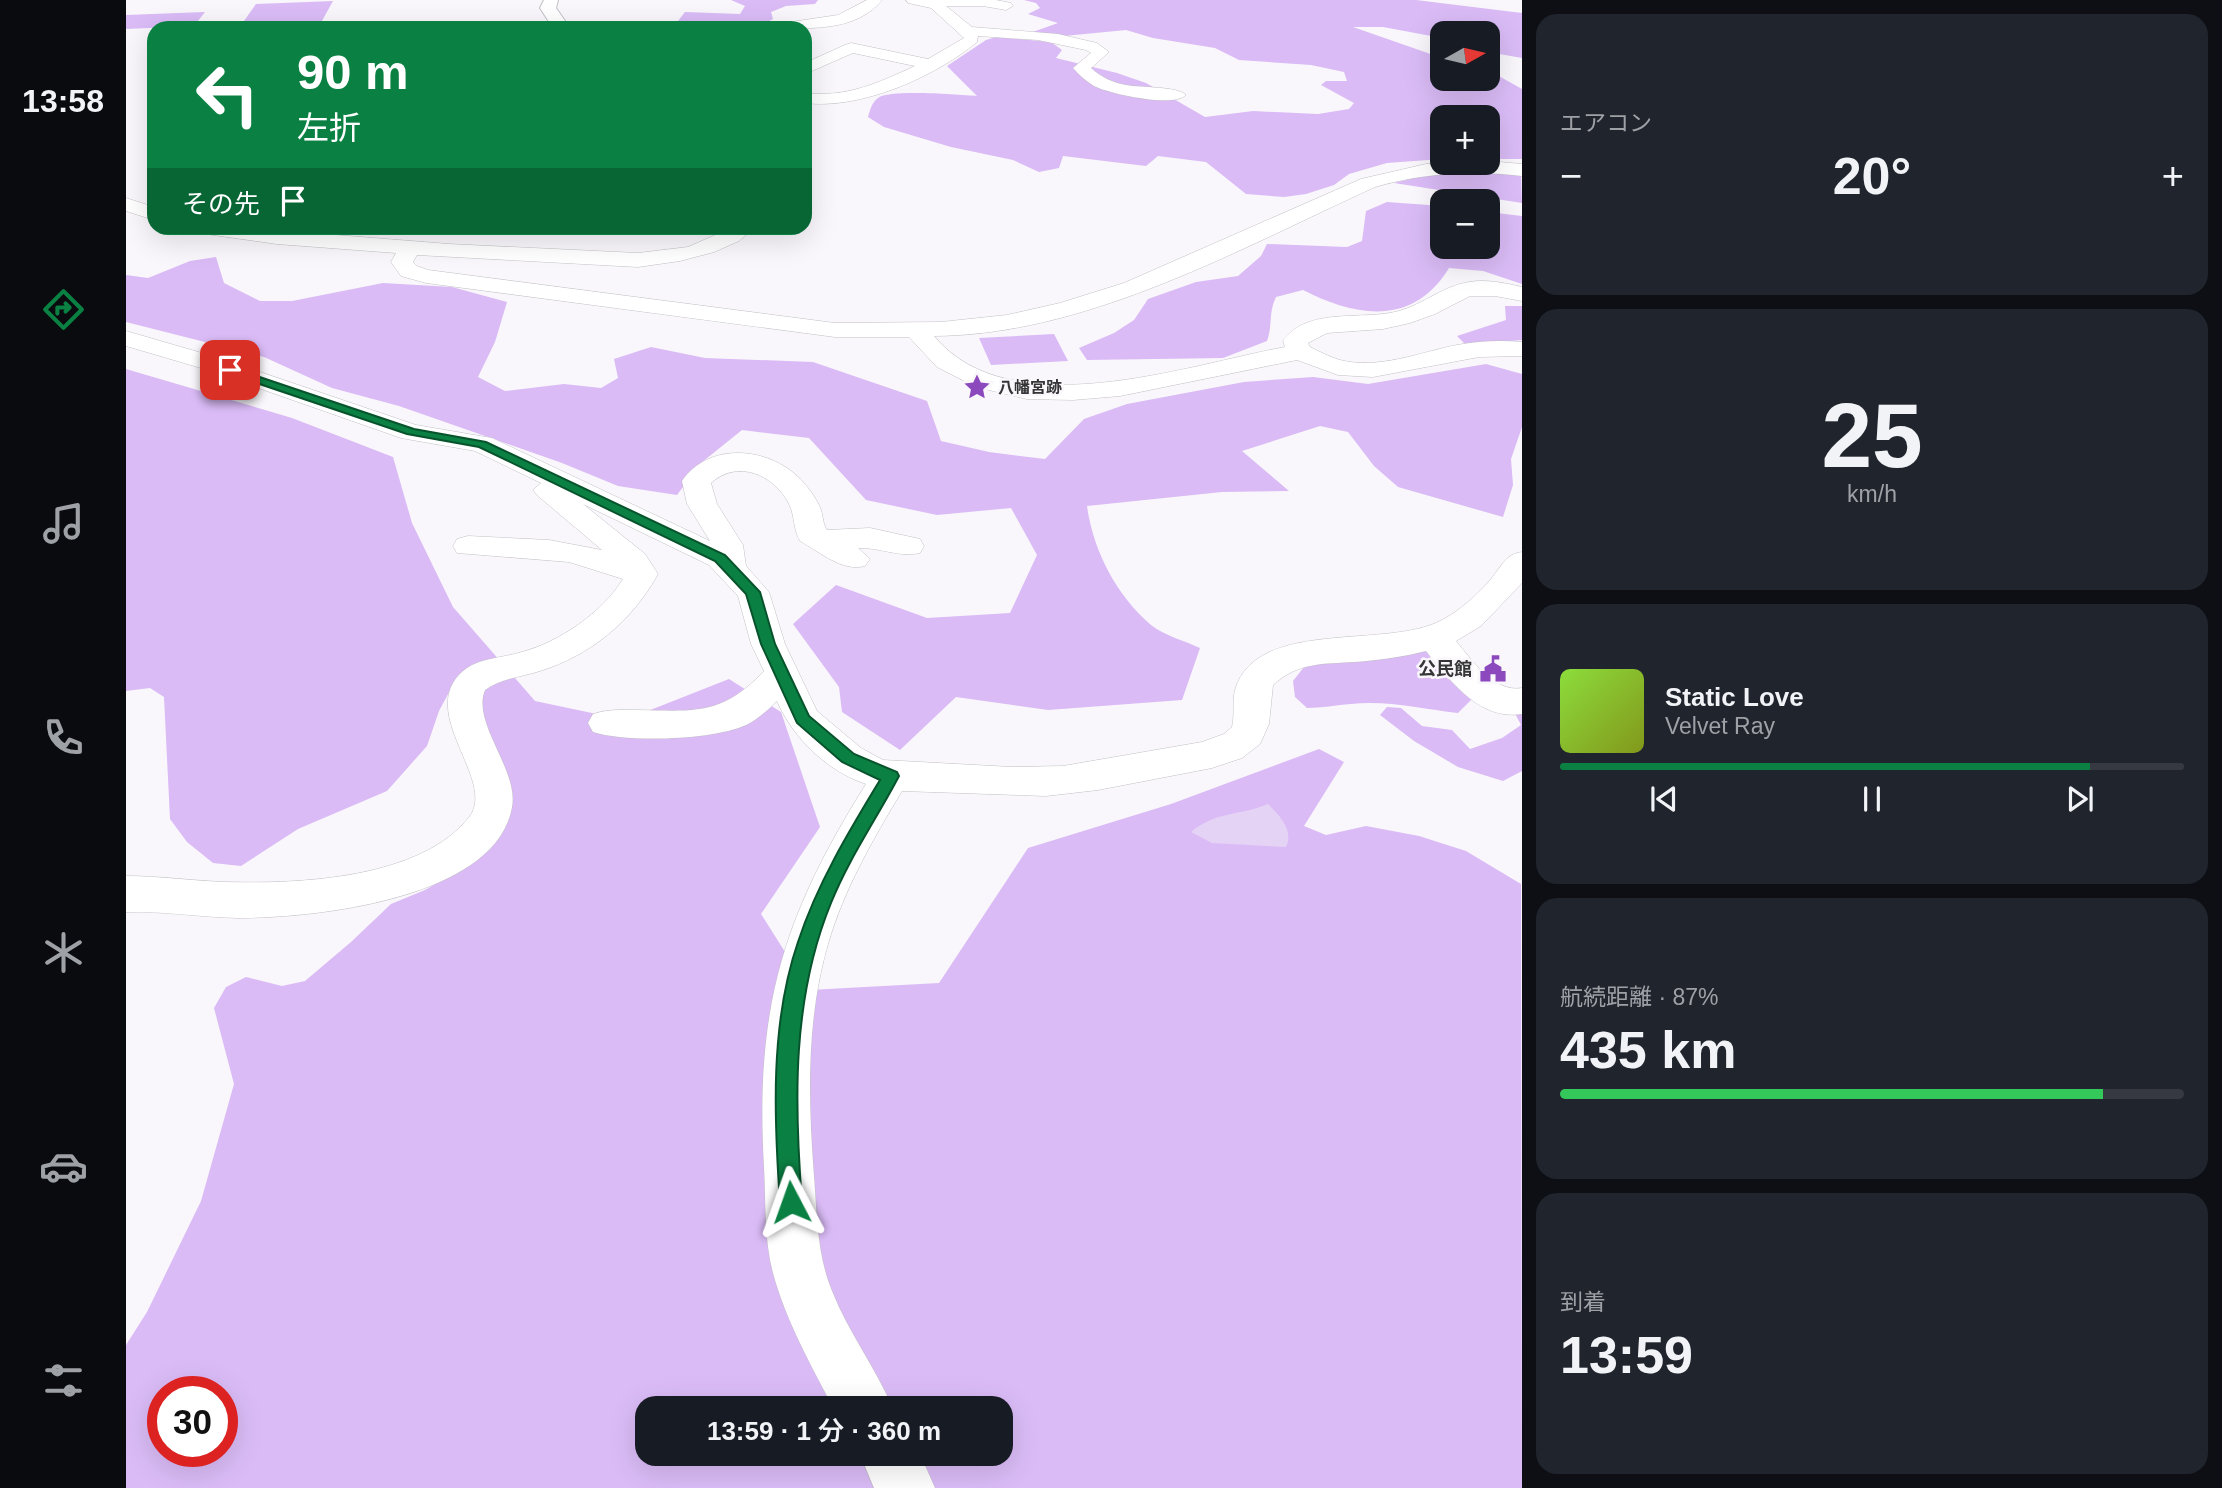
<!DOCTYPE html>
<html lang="ja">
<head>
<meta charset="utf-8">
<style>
  :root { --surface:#171b24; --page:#20242c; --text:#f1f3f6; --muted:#9ea1a6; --line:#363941; --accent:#0b8043 }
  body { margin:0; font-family:Helvetica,"Noto Sans JP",sans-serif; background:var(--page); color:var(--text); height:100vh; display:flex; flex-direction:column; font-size:26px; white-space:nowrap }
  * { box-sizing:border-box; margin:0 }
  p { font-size:23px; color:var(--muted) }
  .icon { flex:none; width:38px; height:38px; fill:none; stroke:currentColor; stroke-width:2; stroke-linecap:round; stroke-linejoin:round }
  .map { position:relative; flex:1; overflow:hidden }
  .drawer { display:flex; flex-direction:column; gap:14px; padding:14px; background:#0d0f14; width:700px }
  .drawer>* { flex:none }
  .guide { position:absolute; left:21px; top:21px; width:665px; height:214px; border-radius:21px; box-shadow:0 7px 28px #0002; background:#0b8043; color:#fff; overflow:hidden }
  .needle { width:46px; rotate:82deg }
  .controls { position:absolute; left:1304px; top:21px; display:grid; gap:14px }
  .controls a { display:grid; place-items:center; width:70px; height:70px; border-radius:14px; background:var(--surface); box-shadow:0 7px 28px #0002; font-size:35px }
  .speed { position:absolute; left:21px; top:1376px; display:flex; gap:14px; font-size:35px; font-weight:700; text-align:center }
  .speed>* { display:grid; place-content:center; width:91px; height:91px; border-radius:50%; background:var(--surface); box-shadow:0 7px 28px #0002; line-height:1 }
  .speed .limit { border:10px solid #d22; background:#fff; color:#111 }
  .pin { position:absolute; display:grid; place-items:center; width:60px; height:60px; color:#fff; margin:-30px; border-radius:14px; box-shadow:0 4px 10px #0006 }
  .me { position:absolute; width:77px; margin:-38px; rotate:356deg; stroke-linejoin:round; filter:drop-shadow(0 0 5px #0008) }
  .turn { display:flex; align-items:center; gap:24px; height:147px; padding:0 35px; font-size:32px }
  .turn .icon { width:91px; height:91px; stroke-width:2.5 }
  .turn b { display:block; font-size:49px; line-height:60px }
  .then { display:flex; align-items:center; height:66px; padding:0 35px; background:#0003; gap:14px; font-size:26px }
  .big { font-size:52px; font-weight:600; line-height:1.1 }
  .drawer .card { flex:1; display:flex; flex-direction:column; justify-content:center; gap:10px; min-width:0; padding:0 24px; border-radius:21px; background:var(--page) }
  .drawer .dial { align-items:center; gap:0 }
  .dial b { font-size:91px; line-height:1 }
  .song { display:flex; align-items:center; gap:21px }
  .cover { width:84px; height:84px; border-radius:10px; background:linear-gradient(135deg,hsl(90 70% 55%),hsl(70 70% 35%)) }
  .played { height:7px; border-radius:4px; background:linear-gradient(90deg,var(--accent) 85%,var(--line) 85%) }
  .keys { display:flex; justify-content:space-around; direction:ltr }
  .heat { display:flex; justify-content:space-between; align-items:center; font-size:38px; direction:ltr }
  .charge { height:10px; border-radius:5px; background:linear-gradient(90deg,#34c759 87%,var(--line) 0) }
  .trip { position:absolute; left:509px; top:1396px; width:378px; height:70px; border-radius:21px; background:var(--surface); box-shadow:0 7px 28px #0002; font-weight:600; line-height:70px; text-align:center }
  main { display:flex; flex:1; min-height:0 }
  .dock { display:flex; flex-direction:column; width:126px; justify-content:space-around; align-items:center; background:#090b0e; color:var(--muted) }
  .dock .icon { width:49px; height:49px }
  .dock .selected { color:var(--accent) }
  .dock b { font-size:32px; color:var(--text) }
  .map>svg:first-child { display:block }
</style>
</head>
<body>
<main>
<nav class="dock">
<b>13:58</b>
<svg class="icon selected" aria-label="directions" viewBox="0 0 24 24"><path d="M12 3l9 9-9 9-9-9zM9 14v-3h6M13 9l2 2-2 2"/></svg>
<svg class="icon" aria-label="music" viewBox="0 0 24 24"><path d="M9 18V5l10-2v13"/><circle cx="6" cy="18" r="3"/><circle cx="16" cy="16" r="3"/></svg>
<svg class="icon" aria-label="phone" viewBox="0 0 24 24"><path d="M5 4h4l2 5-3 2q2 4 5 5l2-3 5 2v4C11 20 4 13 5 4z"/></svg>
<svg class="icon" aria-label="climate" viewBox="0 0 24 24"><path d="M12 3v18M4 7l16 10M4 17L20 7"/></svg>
<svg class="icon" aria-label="car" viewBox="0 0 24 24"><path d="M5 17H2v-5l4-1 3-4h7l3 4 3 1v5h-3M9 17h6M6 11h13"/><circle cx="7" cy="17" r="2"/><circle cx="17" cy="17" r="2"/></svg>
<svg class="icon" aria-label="filters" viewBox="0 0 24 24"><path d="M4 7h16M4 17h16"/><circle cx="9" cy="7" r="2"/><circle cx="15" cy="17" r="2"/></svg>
</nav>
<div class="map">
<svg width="1396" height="1488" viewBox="0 0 1396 1488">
  <rect width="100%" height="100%" fill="#f9f7fb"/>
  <path fill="#dabbf6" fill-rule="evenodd" d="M605,0H692L689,4L660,6L645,12L647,19C622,35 584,29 555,26L552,21L559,12L614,14L619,6Z
    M898,0H1290L1396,13V58L1362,52V33H1316V38L1257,27H1227L1316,58V79H1362V70L1396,89V159H1362V117H1316V159L1261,163L1223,174L1208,185L1180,194L1158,197L1120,194L1080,162L1032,156L1020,166L937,156L933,168L913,172L887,160L825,147L758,127L742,117C744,110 746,102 752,98C764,89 833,95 851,96L821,66L860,40L870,37L925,42L936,50L930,58L991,73L1020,83L1079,117L1127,111L1192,114L1223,109L1228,103L1195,85L1200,81H1221L1218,72L1185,65L1113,60L1089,48L1027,38L1000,30L938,36L904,33L932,23L902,14L914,8L910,3Z
    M207,1L192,28H113L130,4Z
    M79,12L68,26L0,29V15Z
    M1316,171L1395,173L1396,203L1268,183Z
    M1261,202L1316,206V247H1362V212L1396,216V284L1357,271L1323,268C1287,327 1230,317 1177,290L1150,297C1142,314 1147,324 1141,341L1097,358L961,360L953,348L988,333L1008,320L1022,299L1070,282L1112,276L1135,256L1141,244L1221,247L1236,241L1240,211Z
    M90,257L98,283L134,301H166L257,283L326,287L381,302L369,342L352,377L379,391L438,384L475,388L492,378L488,359L525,347L579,358L687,362L801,401L815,441L863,452L919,459L958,419L1001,404L1118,382L1187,377L1242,384L1360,364L1396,374V427L1385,459L1387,485L1377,517L1272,487L1248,466L1222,432L1194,426L1116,451L1163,491L1096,492L961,506C967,550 990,595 1025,625C1037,635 1059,641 1074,648L1056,700L922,710L830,697L774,750L716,712L713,687L667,624L710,585L801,618L884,613L911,555L885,508L811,515L740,500L683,438L616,430L575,463L551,495L492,486L436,463L273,406L206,388L138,357L0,322V275L22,278L64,261Z
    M1379,306H1396V340L1340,345L1331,336L1380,320Z
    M928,334L942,361L865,365L853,338Z
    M0,369L166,418L267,457L286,523L327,607L409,701L499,720L603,679L655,712L694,827L635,914L683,990L813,983L902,848L1045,804L1193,749L1218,762L1178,826L1200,835L1240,826L1293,836L1340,851L1395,884L1396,1488H0V1345L21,1312L75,1201L108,1084L88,1008L100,987L120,977L156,986L179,981L225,942L265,904L299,890L337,868L356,813L342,678L328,683L313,711L301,746L261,791L172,829L115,866L87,863L61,842L44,819L38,697L24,688L0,691ZM37,1391H96V1451H37ZM522,1409H875V1454H522Z
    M1302,650L1350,695L1332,713C1297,709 1260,700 1225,704C1210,705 1196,708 1181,708L1169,697L1167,681L1178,667L1207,660Z
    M1396,699V771L1377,781L1332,767L1288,741L1254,715L1261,707L1275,708L1296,726L1326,730L1344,749L1376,738L1395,725L1384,704Z"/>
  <path fill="#e5d3f6" d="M1142,804C1154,816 1168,830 1160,847L1086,843L1065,832C1090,811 1114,816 1142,804Z"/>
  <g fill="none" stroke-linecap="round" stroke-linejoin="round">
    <g stroke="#c2c0c5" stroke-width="1">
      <path id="minor" d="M741,0H756C729,33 681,28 645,28L652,24L712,15Z
        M780,0H870L885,3L887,6L880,10L857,6H820L846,27L932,34L971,43L983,52L965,68C975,77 987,83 1000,85C1015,88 1051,86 1060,95C1047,108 984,94 968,86C960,81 953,75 947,68L965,53L960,50L912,40L852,36L851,42C809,77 734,110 679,103V93C720,98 752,83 789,66L727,53L679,74V63L719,45L725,43L802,59L838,38L805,8L782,3Z
        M1362,161L1396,164V176C1345,170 1298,173 1249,187C1113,249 961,335 808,336C884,428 1061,365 1159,347L1157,341C1181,306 1238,321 1273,311C1298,304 1317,286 1343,282C1360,279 1379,283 1396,287V301L1369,296H1344L1309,314L1284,323L1257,329L1201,333L1182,343L1184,347C1194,352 1204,357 1214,360C1252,370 1295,352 1331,345C1353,341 1374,340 1396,342V356L1353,357L1247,377L1212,375L1171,360L994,396L947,400L901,399L850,387L811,367L783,337H709L300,283L275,276L265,262L270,253L151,244L80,234L73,232L69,228H122L323,244L512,253L562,247L605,228H628L613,241L588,252L554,261L512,267L291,255L287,262L291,266L302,270L709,323L815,322L881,315L934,303L998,283L1235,179L1300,164Z
        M0,198L28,207V220L0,211Z
        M0,331L93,358L290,425L366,438L584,541L561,504L556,481C584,440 647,447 678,483C684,490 692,501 695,510C697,517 697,524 701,530L744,528L794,539L798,546L794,553C774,558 753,547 732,548L744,559L739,566C716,572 694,552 674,541C667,529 669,516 663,504C648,474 611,459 585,483L591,504L617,545L620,566L643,592L659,644L691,711L735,748L757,760L886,767L937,766L1076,742L1098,734L1106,727C1109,715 1106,702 1109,690C1130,617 1262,650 1316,620C1335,610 1351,595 1365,579C1371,572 1378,559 1386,555C1389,553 1393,553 1396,552V583L1355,626L1330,641C1346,660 1368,693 1396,688V714C1353,721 1324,680 1300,651C1277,657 1253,660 1229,662C1197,664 1172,662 1147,685L1143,724L1134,744L1116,758L1086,768L972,790L920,796L776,791C747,839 718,889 702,944C680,1020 682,1098 688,1176C691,1215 691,1255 706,1291C722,1332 750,1368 767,1409H708C685,1365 660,1321 647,1273C638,1239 640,1202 638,1167C629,1009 656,918 740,784C701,771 667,738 651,701C642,710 632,719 620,725C587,740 502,743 467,732L462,723L467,714C482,709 496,710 511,710C569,711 596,716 638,671L625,644L612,596L583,565L457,504L519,554L532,574C506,621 465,655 414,671C396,677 375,678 359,690C345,723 393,770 386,807C370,900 185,918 112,918C74,917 37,911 0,912V876C34,876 67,881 101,882C173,884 296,879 344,816C370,780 291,713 336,672C351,658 377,658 396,652C433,642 476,613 497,579L443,562L331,553L327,546L331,539L342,536L423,540L476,550L412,496L407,490L415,483L349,451L275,438L75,368L0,346Z
        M734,1454H794L809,1488H748Z"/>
    </g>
    <g stroke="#c2c0c5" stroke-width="2">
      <path id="tertiary" d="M418,0H432L430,8L444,28H427L414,8Z"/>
    </g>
    <use href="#minor" fill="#fff" fill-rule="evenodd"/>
    <use href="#tertiary" fill="#fff" fill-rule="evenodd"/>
  </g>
  <path fill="#0b8043" stroke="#07532c" stroke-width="2" d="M104,367L288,429L360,442L599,555L634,592L649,644L683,716L728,754L771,772L773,776C751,818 723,858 705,903C666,998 668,1101 676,1202L673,1210L665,1213L657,1210L654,1202C648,1118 644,1023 672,942C691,884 723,831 754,780L716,762L671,723L635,644L620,594L589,561L353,447L281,434L101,373L99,370Z"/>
  <defs>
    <g id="sight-bare" transform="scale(2.1)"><path d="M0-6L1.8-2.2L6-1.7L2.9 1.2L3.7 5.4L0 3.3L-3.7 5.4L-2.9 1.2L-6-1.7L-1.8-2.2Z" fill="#8c49bd" stroke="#f9f7fb" stroke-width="2.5" paint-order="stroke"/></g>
    <g id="civic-bare" transform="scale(2.1)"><path d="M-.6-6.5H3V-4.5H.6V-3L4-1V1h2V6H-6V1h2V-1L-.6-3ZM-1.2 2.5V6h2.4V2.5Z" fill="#8c49bd" stroke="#f9f7fb" stroke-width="2.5" paint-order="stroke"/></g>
  </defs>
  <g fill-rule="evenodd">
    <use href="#sight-bare" x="851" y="387"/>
    <use href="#civic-bare" x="1367" y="669"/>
  </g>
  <g text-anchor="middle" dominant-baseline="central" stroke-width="5" stroke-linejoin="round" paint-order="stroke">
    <g font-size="16" font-weight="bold" fill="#353436" stroke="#f9f7fb" text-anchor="start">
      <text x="872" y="387">八幡宮跡</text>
    </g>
    <g font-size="18" font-weight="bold" fill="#353436" stroke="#f9f7fb" text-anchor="end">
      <text x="1346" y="669">公民館</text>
    </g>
  </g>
</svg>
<div class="controls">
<a><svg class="needle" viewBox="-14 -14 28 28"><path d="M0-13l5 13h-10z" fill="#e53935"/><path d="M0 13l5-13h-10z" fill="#9ea1a6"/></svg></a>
<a>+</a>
<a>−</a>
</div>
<div class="speed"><div class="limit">30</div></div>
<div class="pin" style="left:104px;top:370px;background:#d93025"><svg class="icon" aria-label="arrive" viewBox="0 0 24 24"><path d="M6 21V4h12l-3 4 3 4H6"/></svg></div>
<svg class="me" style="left:665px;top:1202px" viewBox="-20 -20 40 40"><path d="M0-17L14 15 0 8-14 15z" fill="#0b8043" stroke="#fff" stroke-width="4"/></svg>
<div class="trip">13:59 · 1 分 · 360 m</div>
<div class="guide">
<div class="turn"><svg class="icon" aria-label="left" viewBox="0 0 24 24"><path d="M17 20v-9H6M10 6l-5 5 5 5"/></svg><div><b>90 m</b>左折</div></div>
<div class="then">その先<svg class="icon" aria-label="arrive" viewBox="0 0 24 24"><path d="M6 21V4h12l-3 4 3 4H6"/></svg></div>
</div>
</div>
<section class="drawer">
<div class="card"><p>エアコン</p>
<div class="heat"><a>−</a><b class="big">20°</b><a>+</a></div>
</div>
<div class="card dial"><b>25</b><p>km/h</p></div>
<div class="card">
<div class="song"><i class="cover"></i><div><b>Static Love</b><p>Velvet Ray</p></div></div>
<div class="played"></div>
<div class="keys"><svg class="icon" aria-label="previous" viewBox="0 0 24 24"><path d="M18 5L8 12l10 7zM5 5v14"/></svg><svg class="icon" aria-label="pause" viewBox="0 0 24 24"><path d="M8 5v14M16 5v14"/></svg><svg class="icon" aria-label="next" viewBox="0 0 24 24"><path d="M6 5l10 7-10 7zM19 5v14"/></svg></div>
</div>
<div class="card"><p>航続距離 · 87%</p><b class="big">435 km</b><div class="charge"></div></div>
<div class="card"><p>到着</p><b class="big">13:59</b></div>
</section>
</main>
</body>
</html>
